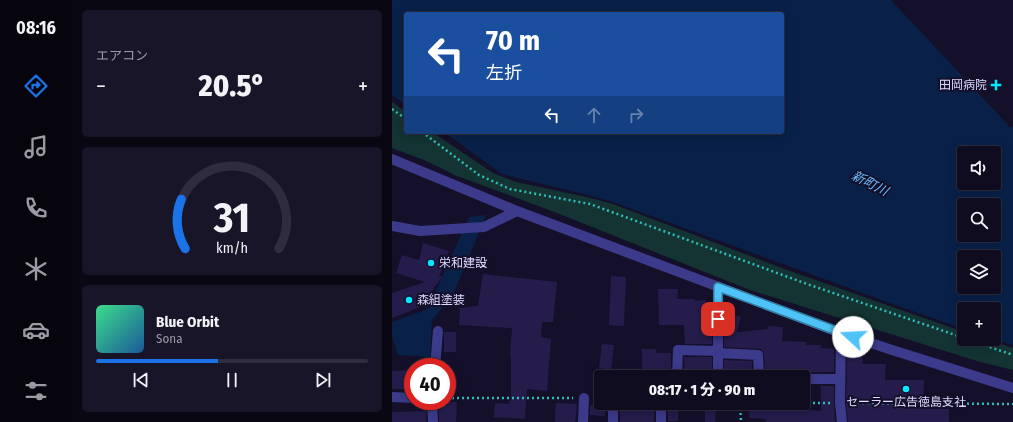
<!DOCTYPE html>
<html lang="ja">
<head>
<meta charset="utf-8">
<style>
  :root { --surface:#0f0c20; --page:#181529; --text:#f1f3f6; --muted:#9b9ba5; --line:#2f2c3e; --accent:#1a73e8 }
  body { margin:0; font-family:"Fira Sans Condensed","Noto Sans JP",sans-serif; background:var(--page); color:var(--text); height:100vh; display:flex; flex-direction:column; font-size:15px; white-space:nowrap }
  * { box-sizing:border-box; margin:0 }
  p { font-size:13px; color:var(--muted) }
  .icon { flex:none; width:22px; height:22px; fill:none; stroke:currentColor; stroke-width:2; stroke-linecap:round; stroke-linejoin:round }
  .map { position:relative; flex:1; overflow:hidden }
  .side { display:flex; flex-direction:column; gap:10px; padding:10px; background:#080712; width:320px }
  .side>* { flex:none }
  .guide { position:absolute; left:12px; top:12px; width:380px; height:122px; border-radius:4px; box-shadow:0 2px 10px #0003,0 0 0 1px var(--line); background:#1a4fa0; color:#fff; overflow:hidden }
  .controls { position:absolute; left:565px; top:146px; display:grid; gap:8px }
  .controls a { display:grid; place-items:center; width:44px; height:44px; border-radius:4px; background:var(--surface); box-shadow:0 2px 10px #0003,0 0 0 1px var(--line); font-size:20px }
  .speed { position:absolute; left:12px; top:358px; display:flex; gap:8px; font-size:20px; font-weight:700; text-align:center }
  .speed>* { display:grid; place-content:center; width:52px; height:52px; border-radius:50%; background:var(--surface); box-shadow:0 2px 10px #0003,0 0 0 1px var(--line); line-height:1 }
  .speed .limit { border:6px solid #d22; background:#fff; color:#111 }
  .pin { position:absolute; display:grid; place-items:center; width:34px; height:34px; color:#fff; margin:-17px; border-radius:8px; box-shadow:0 2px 6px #0006 }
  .me { position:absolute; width:44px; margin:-22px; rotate:290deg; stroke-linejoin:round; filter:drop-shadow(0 0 3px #0008) }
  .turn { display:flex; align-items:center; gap:14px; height:84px; padding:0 16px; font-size:18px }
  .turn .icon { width:52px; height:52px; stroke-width:2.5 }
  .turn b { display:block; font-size:28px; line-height:34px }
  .lanes { display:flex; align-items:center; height:38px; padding:0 16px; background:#0003; justify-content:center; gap:20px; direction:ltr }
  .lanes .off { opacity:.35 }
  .big { font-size:30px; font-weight:800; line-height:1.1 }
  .side .widget { flex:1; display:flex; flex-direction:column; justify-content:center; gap:6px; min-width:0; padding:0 14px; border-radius:6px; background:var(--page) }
  .side .dial { align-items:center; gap:0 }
  .dial svg { height:104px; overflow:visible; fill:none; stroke:var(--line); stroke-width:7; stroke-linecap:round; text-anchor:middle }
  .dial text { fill:var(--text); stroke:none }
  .song { display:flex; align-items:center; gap:12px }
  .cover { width:48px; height:48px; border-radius:6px; background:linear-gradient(135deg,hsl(150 70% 55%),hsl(210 70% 35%)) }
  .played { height:4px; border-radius:2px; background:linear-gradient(90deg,var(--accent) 45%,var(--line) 45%) }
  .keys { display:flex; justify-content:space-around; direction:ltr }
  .heat { display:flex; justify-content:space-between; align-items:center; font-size:22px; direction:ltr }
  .trip { position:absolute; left:202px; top:370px; width:216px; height:40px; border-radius:4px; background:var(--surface); box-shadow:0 2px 10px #0003,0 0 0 1px var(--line); font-weight:800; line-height:40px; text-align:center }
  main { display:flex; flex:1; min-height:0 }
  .dock { display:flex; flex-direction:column; width:72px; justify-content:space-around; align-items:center; background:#06050d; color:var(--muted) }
  .dock .icon { width:28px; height:28px }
  .dock .active { color:var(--accent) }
  .dock b { font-size:18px; color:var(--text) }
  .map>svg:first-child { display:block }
</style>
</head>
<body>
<main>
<nav class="dock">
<b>08:16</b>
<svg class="icon active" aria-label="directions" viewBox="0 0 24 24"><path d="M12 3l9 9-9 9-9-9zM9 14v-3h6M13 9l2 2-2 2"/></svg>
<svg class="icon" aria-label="music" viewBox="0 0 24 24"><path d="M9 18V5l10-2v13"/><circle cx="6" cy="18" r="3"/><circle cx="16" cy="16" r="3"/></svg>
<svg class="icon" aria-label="phone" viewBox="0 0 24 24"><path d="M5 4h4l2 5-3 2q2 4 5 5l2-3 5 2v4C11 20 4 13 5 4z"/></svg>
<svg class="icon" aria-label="climate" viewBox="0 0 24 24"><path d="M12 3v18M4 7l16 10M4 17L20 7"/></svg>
<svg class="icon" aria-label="car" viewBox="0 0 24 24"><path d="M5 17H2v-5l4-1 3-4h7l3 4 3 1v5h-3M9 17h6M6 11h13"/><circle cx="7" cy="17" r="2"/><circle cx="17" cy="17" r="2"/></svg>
<svg class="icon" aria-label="filters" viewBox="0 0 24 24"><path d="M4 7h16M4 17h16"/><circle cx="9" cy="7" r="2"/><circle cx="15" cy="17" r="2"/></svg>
</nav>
<section class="side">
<div class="widget"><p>エアコン</p>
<div class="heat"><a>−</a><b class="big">20.5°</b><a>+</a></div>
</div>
<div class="widget dial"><svg viewBox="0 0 100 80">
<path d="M14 69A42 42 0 1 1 86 69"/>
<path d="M14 69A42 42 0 0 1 11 31" stroke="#1a73e8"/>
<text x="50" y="56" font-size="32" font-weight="700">31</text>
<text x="50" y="72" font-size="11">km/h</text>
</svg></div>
<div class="widget">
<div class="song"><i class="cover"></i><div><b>Blue Orbit</b><p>Sona</p></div></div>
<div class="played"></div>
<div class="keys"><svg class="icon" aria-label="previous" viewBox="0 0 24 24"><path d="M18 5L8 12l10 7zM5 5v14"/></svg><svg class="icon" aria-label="pause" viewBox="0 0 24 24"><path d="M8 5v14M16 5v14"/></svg><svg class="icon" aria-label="next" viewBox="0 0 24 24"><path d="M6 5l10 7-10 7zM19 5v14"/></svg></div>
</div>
</section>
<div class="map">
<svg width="621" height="422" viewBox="0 0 621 422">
  <rect width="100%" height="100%" fill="#14102a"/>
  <path fill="#133433" d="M0,102L14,112V132H40L101,173L124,182L199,198L221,204L395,270L572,332V339H594L621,348V370L585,361L358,290L165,213L65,176L32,160L0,148Z"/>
  <path fill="#092149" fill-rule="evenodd" d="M0,0H499L618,127H621V345L602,339V309H572V329L509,307L221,202L196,195L110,174L52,132H390V14H14V105L0,95ZM572,153H602V183H572ZM572,205H602V235H572ZM572,257H602V287H572Z
    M94,215L61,295L40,320L38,357L6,355L0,336V322L36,309L77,217Z"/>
  <path fill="#251c4b" d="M31,243L57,251L47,277L51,276L28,307L0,318V293L33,282L4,273L10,255L27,260Z
    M91,274L165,282L161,322H150L149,337L159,339L155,391L135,389L133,419L102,417L103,403L117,404V401H119V355H118L120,328L67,325L68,308L86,306Z
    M219,276L234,277L232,326L217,325Z
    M266,289H286L285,299H303V301L313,300V306H319L320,344H293L292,325H267Z
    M332,312L349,317L345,332L376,329V326L391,327L390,341L414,342V345H429V348L442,349V372L400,373L373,372L372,354L369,349L332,347Z
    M52,332H64V352H52Z
    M210,344L222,345L219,370L207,368Z
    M250,349H264V353H279V371L250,369Z
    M455,352L471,354L470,364H494L493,380H532L531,409H557V422H456L454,403Z
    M292,357H320V372L292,371Z
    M332,360L360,361V371H358V373L347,372V371H332Z
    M21,370V387H12V389H0V371Z
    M429,386H442V403L443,422H374V419L357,418L358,405L370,406V408H393L429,411Z
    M50,402H65L64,422H47V410H49Z
    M164,403L185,404L183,422H163Z
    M202,403H214L213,416L198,415V405H201Z
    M313,406H324L323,422H313Z
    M253,407H262V422H228V408L252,409Z
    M276,407H286V421H276Z
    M34,411V422H0V412Z"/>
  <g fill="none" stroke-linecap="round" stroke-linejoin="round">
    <path stroke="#2dbfb5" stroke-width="2.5" stroke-dasharray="2 3" stroke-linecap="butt" d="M0,109L14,119
      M30,132L87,175L118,189L198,204L415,284L572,338
      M574,339L621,355
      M55,398H181
      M348,403L349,422
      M411,403H439
      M460,403L621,404"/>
    <path stroke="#3c3a8a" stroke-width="10" d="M0,159L125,211L449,333L497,349L621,388
      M0,226L28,231L92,227L125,211
      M326,287V377
      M449,333L448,403L450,422
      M326,353L366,355L367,377
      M43,367L46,331
      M251,375L276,377
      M285,377L286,350L326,351
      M411,379H448
      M0,397L21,398
      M40,401L41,422
      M221,403V422
      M269,403V422
      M191,422L192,398"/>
  </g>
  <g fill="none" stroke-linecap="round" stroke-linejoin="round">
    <g stroke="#337fa1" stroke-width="10">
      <path id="route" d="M326,319V287L461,337"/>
    </g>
    <use href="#route" stroke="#4fc3f7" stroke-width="7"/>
  </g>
  <g fill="#05e8ff" stroke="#14102a" stroke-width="1.5">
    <path d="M602 79h4v4h4v4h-4v4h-4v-4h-4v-4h4z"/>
    <circle cx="39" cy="263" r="4"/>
    <circle cx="17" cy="300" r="4"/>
    <circle cx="514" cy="389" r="4"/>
  </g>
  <g text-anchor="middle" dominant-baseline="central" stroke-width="4" stroke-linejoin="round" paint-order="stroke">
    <g font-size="12" fill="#ddd9ff" stroke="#14102a" text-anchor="start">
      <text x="595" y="85" text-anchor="end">田岡病院</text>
      <text x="47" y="263">栄和建設</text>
      <text x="25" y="300">森組塗装</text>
      <text x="514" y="402" text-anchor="middle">セーラー広告徳島支社</text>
    </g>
    <g font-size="13" font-style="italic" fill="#67baff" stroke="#14102a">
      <text transform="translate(478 183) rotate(27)">新町川</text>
    </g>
  </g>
</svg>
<div class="controls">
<a><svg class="icon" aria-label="sound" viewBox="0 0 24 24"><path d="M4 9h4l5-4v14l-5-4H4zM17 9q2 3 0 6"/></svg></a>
<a><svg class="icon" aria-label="search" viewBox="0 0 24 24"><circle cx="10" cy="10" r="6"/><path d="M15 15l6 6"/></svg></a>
<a><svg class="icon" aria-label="layers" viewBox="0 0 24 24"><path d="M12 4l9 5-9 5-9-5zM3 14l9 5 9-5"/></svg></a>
<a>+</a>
</div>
<div class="speed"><div class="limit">40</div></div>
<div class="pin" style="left:326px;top:319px;background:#d93025"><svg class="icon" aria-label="arrive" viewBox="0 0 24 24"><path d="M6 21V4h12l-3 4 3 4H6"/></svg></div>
<svg class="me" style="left:461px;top:337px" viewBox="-20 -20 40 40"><circle r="19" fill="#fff"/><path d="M0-13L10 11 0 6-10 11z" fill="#4fc3f7"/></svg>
<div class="trip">08:17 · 1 分 · 90 m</div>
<div class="guide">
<div class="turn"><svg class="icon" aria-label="left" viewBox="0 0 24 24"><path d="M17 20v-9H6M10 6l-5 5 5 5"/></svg><div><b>70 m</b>左折</div></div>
<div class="lanes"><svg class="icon" aria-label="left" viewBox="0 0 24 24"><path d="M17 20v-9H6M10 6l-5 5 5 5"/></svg><svg class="icon off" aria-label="ahead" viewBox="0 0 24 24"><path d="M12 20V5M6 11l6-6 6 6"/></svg><svg class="icon off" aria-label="right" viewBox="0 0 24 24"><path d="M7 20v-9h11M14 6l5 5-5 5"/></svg></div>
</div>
</div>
</main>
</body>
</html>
